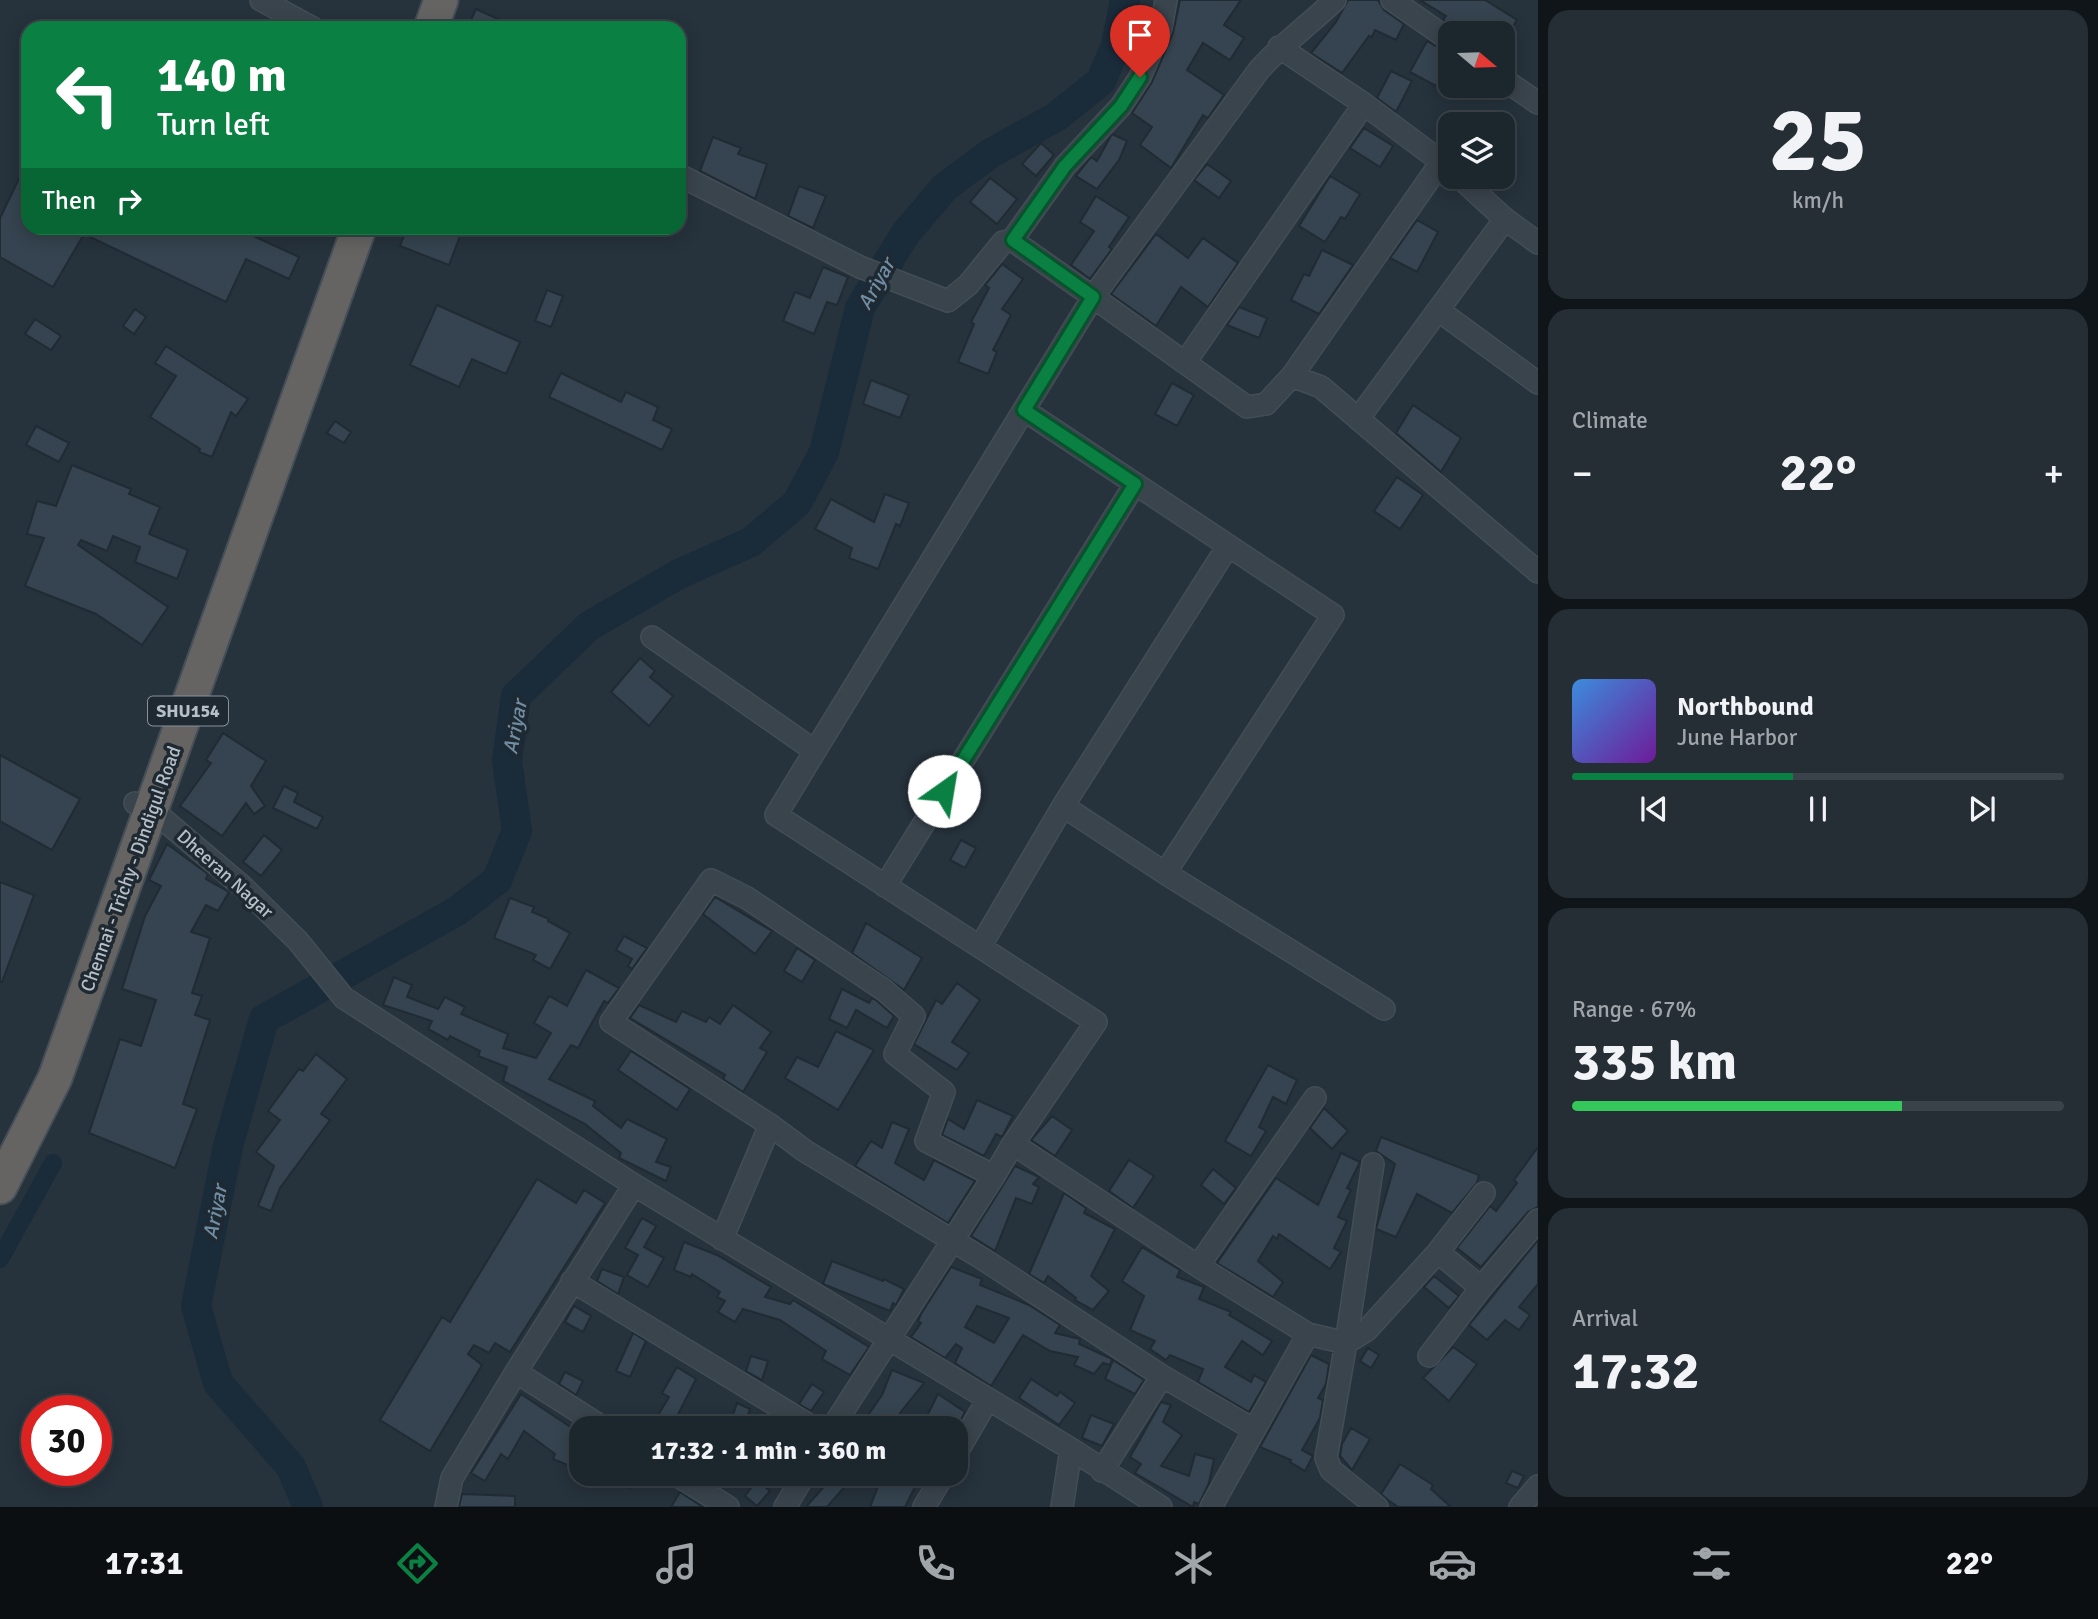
<!DOCTYPE html>
<html lang="en">
<head>
<meta charset="utf-8">
<style>
  :root { --surface:#1c262d; --page:#252e35; --text:#f1f3f6; --muted:#a0a5aa; --line:#3a4349; --accent:#0b8043 }
  body { margin:0; font-family:Signika,sans-serif; background:var(--page); color:var(--text); height:100vh; display:flex; flex-direction:column; font-size:26px; white-space:nowrap }
  * { box-sizing:border-box; margin:0 }
  p { font-size:23px; color:var(--muted) }
  .icon { flex:none; width:38px; height:38px; fill:none; stroke:currentColor; stroke-width:2; stroke-linecap:round; stroke-linejoin:round }
  .map { position:relative; flex:1; overflow:hidden }
  .details { display:flex; flex-direction:column; gap:10px; padding:10px; background:#0f1519; width:560px }
  .details>* { flex:none }
  .top-card { position:absolute; left:21px; top:21px; width:665px; height:214px; border-radius:21px; box-shadow:0 4px 18px #0003,0 0 0 2px var(--line); background:#0b8043; color:#fff; overflow:hidden }
  .needle { width:46px; rotate:109deg }
  .fabs { position:absolute; left:1438px; top:21px; display:grid; gap:14px }
  .fabs a { display:grid; place-items:center; width:77px; height:77px; border-radius:14px; background:var(--surface); box-shadow:0 4px 18px #0003,0 0 0 2px var(--line); font-size:35px }
  .speed { position:absolute; left:21px; top:1395px; display:flex; gap:14px; font-size:35px; font-weight:700; text-align:center }
  .speed>* { display:grid; place-content:center; width:91px; height:91px; border-radius:50%; background:var(--surface); box-shadow:0 4px 18px #0003,0 0 0 2px var(--line); line-height:1 }
  .speed .limit { border:10px solid #d22; background:#fff; color:#111 }
  .pin { position:absolute; display:grid; place-items:center; width:60px; height:60px; color:#fff; margin:-72px -30px; border-radius:50% 50% 50% 0; rotate:-45deg; box-shadow:0 0 7px #0007 }
  .pin .icon { rotate:45deg }
  .me { position:absolute; width:77px; margin:-38px; rotate:32deg; stroke-linejoin:round; filter:drop-shadow(0 0 5px #0008) }
  .turn { display:flex; align-items:center; gap:24px; height:147px; padding:0 21px; font-size:32px }
  .turn .icon { width:91px; height:91px; stroke-width:2.5 }
  .turn b { display:block; font-size:49px; line-height:60px }
  .then { display:flex; align-items:center; height:66px; padding:0 21px; background:#0003; gap:14px; font-size:26px }
  .big { font-size:52px; font-weight:800; line-height:1.1 }
  .details .tile { flex:1; display:flex; flex-direction:column; justify-content:center; gap:10px; min-width:0; padding:0 24px; border-radius:21px; background:var(--page) }
  .details .dial { align-items:center; gap:0 }
  .dial b { font-size:91px; line-height:1 }
  .song { display:flex; align-items:center; gap:21px }
  .cover { width:84px; height:84px; border-radius:10px; background:linear-gradient(135deg,hsl(210 70% 55%),hsl(280 70% 35%)) }
  .played { height:7px; border-radius:4px; background:linear-gradient(90deg,var(--accent) 45%,var(--line) 45%) }
  .keys { display:flex; justify-content:space-around; direction:ltr }
  .heat { display:flex; justify-content:space-between; align-items:center; font-size:38px; direction:ltr }
  .charge { height:10px; border-radius:5px; background:linear-gradient(90deg,#34c759 67%,var(--line) 0) }
  .trip { position:absolute; left:569px; top:1416px; width:399px; height:70px; border-radius:21px; background:var(--surface); box-shadow:0 4px 18px #0003,0 0 0 2px var(--line); font-weight:800; line-height:70px; text-align:center }
  .tab-bar { display:flex; height:112px; justify-content:space-around; align-items:center; background:#0b0f12; color:var(--muted) }
  .tab-bar .icon { width:49px; height:49px }
  .tab-bar .on { color:var(--accent) }
  .tab-bar b { font-size:32px; color:var(--text) }
  main { display:flex; flex:1; min-height:0 }
  .map>svg:first-child { display:block }
</style>
</head>
<body>
<main>
<div class="map">
<svg width="1538" height="1507" viewBox="0 0 1538 1507">
  <rect width="100%" height="100%" fill="#26323c"/>
  <g fill="none" stroke-linecap="round" stroke-linejoin="round">
    <path stroke="#1a2b3a" stroke-width="18" d="M0,1259L53,1163"/>
    <path stroke="#1a2b3a" stroke-width="30" d="M308,1507L291,1467L218,1383L196,1306L228,1146L264,1019L457,911L497,880L517,831L507,761L516,696L589,626L679,574L751,542L797,503L824,452L860,308L905,234L945,187L991,153L1056,117L1101,81L1116,46L1125,0"/>
  </g>
  <path fill="#354450" stroke="#212b34" stroke-width="2" fill-rule="evenodd" d="M1180,0H1241L1224,25L1244,38L1230,60L1203,43L1187,70L1224,95L1208,118L1203,115L1171,168L1140,145L1152,127L1132,113L1152,82L1173,33Z
    M1348,0H1378L1384,10L1404,24L1396,40L1375,30L1372,37L1369,36L1342,73L1311,53L1336,22Z
    M1420,0H1485L1517,20L1509,33H1461L1443,20L1446,16Z
    M476,9L518,28H467Z
    M1427,41L1451,54L1436,86L1410,72Z
    M1391,71L1412,81L1396,112L1377,98Z
    M1364,128L1393,146L1380,167L1350,148Z
    M1112,134L1127,141L1119,160L1097,189L1076,176L1091,157L1097,161Z
    M713,137L741,148L738,154L767,164L755,199L700,171Z
    M1041,143L1054,155L1036,176L1022,164Z
    M28,160V228H205L221,235L225,228H236L299,257L289,279L246,259L226,302L84,234L53,287L0,257V218Z
    M1207,164L1231,181L1219,198L1194,180Z
    M1330,176L1360,194L1345,219L1341,217L1325,242L1299,226Z
    M990,178L1017,199L997,224L970,202Z
    M799,186L826,196L813,228L788,216Z
    M1096,196L1129,217L1109,247L1112,249L1090,279L1071,265L1094,231L1080,222Z
    M1417,220L1438,232L1417,272L1390,258Z
    M407,228H438L460,236L449,265L400,246Z
    M1156,234L1188,258L1203,238L1238,263L1208,307L1181,287L1156,326L1111,294Z
    M1322,250L1353,265L1319,314L1291,300L1304,274L1309,276Z
    M1002,264L1023,279L1002,309L1011,315L993,350L997,352L988,374L958,362L974,324L971,322L989,288L985,285Z
    M823,267L848,277L837,305L827,302L814,334L783,321L795,292L810,298Z
    M547,290L563,296L551,327L535,321Z
    M437,305L520,342L506,374L472,359L459,387L410,365Z
    M1239,307L1267,318L1259,338L1227,325Z
    M135,309L146,317L134,334L123,326Z
    M35,319L61,336L51,350L25,334Z
    M166,346L248,399L236,416L231,412L212,457L199,452L200,449L150,417L176,376L155,363Z
    M561,373L621,402L626,392L658,407L653,420L672,429L662,450L549,397Z
    M871,380L909,395L900,418L863,404Z
    M1172,383L1194,395L1177,426L1155,414Z
    M1413,405L1461,438L1441,472L1396,433Z
    M335,421L351,432L344,443L327,433Z
    M36,426L69,443L59,462L26,445Z
    M72,465L131,489L129,494L160,507L149,534L188,550L177,579L135,562L140,547L113,536L107,551L81,540L78,545L168,607L142,645L96,614L25,586L44,538L27,534L37,501L56,506Z
    M1397,477L1423,495L1400,529L1374,511Z
    M885,494L909,503L900,526L896,524L878,569L849,558L852,548L815,529L831,499L874,522Z
    M640,658L655,671L650,677L673,696L649,726L611,692Z
    M223,733L266,761L251,786L265,806L254,814L246,803L222,836L180,806L211,763L206,760Z
    M0,755L80,799L52,850L0,821Z
    M284,786L298,793L294,802L323,817L317,829L273,808Z
    M264,835L282,850L261,876L243,862Z
    M961,840L976,848L965,868L950,860Z
    M167,844L208,874L206,879L229,892L218,911L206,905L191,932L210,938L192,993L202,996L195,1015L210,1020L183,1104L197,1109L175,1168L89,1133L120,1039L141,1046L156,1000L122,989L145,916L161,886L149,880Z
    M0,882L34,895L2,982H0Z
    M715,897L772,931L755,954L703,914Z
    M510,898L534,907L532,912L549,919L548,921L570,933L550,969L533,960L536,955L494,938Z
    M866,923L922,958L904,990L852,953Z
    M624,936L647,948L632,969L628,966L632,959L616,950Z
    M797,948L815,960L802,982L784,971Z
    M586,970L619,988L608,1003L604,1001L578,1048L571,1045L549,1079L595,1101L593,1106L621,1128L627,1119L667,1139L656,1162L671,1167L666,1181L619,1158L621,1153L585,1124L503,1081L507,1067L478,1056L480,1051L450,1036L448,1040L428,1029L432,1021L383,1005L394,977L412,985L407,997L438,1009L445,997L465,1007L461,1014L508,1034L503,1048L536,1058L551,1033L534,1023L549,996L567,1006Z
    M957,983L980,1000L952,1042L969,1053L957,1070L914,1044L936,1000L942,1004Z
    M842,989L869,1003L872,998L876,1000L894,1016L887,1028L856,1010L847,1028L829,1019Z
    M639,1005L676,1022L682,1011L706,1022L709,1017L720,1024L733,1005L771,1032L760,1048L767,1052L743,1092L723,1079L725,1075L630,1018Z
    M836,1031L874,1050L838,1110L785,1078L797,1057L818,1067Z
    M631,1051L690,1089L677,1110L618,1070Z
    M316,1054L347,1079L321,1114L330,1120L280,1188L271,1211L258,1206L274,1166L256,1152L280,1120L268,1111L299,1069L303,1071Z
    M1268,1065L1297,1080L1286,1104L1273,1097L1259,1127L1266,1131L1251,1156L1225,1141Z
    M977,1100L1013,1116L1002,1137L996,1134L984,1156L942,1135L948,1119L964,1129Z
    M1324,1108L1348,1131L1332,1149L1310,1128Z
    M1052,1116L1072,1130L1055,1156L1031,1140Z
    M892,1122L909,1129L895,1163L924,1180L934,1160L975,1181L948,1223L855,1166L871,1141L882,1148Z
    M1381,1137L1479,1175L1477,1183L1452,1213L1417,1194L1396,1237L1376,1229L1395,1164L1376,1151Z
    M1538,1147V1207L1528,1212L1481,1267L1457,1248L1490,1206L1496,1211L1517,1183L1514,1180Z
    M1341,1153L1360,1162L1347,1188L1351,1190L1338,1217L1347,1221L1334,1248L1341,1252L1330,1269L1279,1234L1277,1239L1273,1236L1258,1261L1283,1282L1273,1297L1217,1263L1276,1178L1318,1205Z
    M1129,1160L1154,1176L1133,1208L1109,1191Z
    M1015,1166L1039,1177L1033,1184L1039,1187L1032,1204L1016,1198L995,1251L971,1236Z
    M1213,1169L1236,1188L1224,1204L1201,1185Z
    M537,1179L576,1203L584,1190L605,1203L510,1352L495,1343L489,1353L474,1345L468,1354L482,1365L430,1451L380,1420L442,1317L450,1322Z
    M1064,1193L1086,1208L1084,1213L1115,1229L1091,1276L1109,1291L1093,1310L1075,1300L1076,1298L1048,1276L1044,1283L1029,1274Z
    M642,1218L656,1226L644,1247L664,1258L648,1287L627,1275L638,1255L625,1248Z
    M1538,1240V1284L1519,1307L1530,1315L1519,1330L1505,1320L1487,1340L1469,1325Z
    M684,1242L717,1255L771,1287L765,1297L790,1304L793,1300L869,1347L850,1375L822,1359L826,1351L780,1320L743,1309L735,1322L718,1312L725,1301L717,1297L720,1292L692,1274L691,1277L674,1270Z
    M1142,1247L1180,1270L1177,1277L1204,1287L1199,1299L1231,1312L1229,1315L1272,1341L1263,1355L1242,1341L1225,1367L1251,1382L1254,1375L1266,1382L1249,1412L1198,1382L1203,1369L1170,1355L1166,1360L1150,1349L1155,1341L1130,1330L1144,1296L1122,1281Z
    M832,1261L883,1281L884,1279L904,1289L896,1305L893,1303L890,1311L823,1284Z
    M951,1267L982,1279L980,1285L1029,1305L1060,1325L1055,1333L1080,1339L1079,1344L1112,1359L1110,1365L1103,1363L1094,1374L1074,1365L1078,1357L1050,1351L1023,1335L991,1386L955,1363L962,1348L956,1344L945,1358L911,1337L921,1323L918,1321L921,1314ZM977,1306L1009,1318L994,1343L965,1327Z
    M602,1269L624,1277L618,1294L597,1281Z
    M1434,1276L1459,1296L1449,1308L1424,1287Z
    M574,1306L591,1316L583,1332L565,1322Z
    M633,1333L646,1341L630,1377L616,1371Z
    M1453,1347L1477,1364L1449,1401L1423,1378Z
    M1368,1348L1379,1355L1371,1368L1360,1361Z
    M1311,1355L1329,1364L1326,1384L1318,1398L1323,1400L1320,1418L1302,1450L1313,1456L1305,1471L1290,1462L1291,1460L1260,1447Z
    M751,1356L768,1361L762,1380L746,1371Z
    M1113,1360L1144,1380L1135,1394L1105,1379Z
    M677,1367L696,1379L671,1428H655L659,1422L655,1420L669,1397L662,1393Z
    M892,1370L924,1383L888,1428H859L882,1395Z
    M565,1372L583,1381L576,1395L559,1384Z
    M1031,1379L1057,1396L1060,1392L1075,1403L1059,1425L1019,1398Z
    M812,1384L824,1392L811,1411L799,1404Z
    M521,1394L581,1434V1455L575,1468L553,1459L555,1454L524,1431L508,1459L501,1454L485,1481L471,1473Z
    M938,1394L965,1412L956,1429L942,1420L938,1428H921Z
    M1161,1402L1171,1405L1163,1422L1182,1435L1161,1466L1189,1476L1195,1454L1214,1459L1209,1483L1199,1504L1194,1502L1193,1507L1135,1473L1141,1464L1130,1457Z
    M737,1403L750,1409L746,1421L733,1415Z
    M1091,1415L1114,1424L1102,1446L1082,1438Z
    M1351,1428L1370,1439L1352,1470L1340,1456L1342,1444Z
    M1400,1464L1433,1485L1431,1489L1451,1507H1398L1388,1500L1381,1494Z
    M1512,1471L1524,1476L1518,1488L1506,1483Z
    M596,1474H637L632,1488L595,1477Z
    M835,1474H856L827,1507H806Z
    M883,1474L915,1487L905,1507H870Z
    M757,1480L770,1491L757,1506L745,1496Z
    M680,1492L703,1507H671Z
    M462,1494L515,1496V1507H459Z"/>
  <g fill="none" stroke-linecap="round" stroke-linejoin="round">
    <g stroke="#434d56" stroke-width="24">
      <path id="minor" d="M261,0L313,28
        M1392,0L1451,41
        M1279,47L1364,104L1451,169
        M1503,79L1538,103
        M679,175L860,267L948,301L968,285L1003,242L1012,240L1093,297L1259,70C1282,44 1310,24 1335,0
        M1505,219L1538,243
        M1012,240L1065,166L1121,106L1140,77L1161,28L1166,0
        M1438,310L1538,383
        M1186,361L1364,104
        M1292,376L1442,161
        M1358,419L1505,219L1459,177
        M652,637L815,751L776,815L1096,1022L1013,1144
        M815,751L1093,297L1247,407L1266,404L1292,376L1321,387L1538,572
        M135,803L151,809L243,887L298,941L344,998L634,1185L1071,1449L1161,1507
        M1063,806L1228,546
        M1165,873L1384,1009
        M885,886L1135,484
        M980,947L1063,806L1165,873L1333,615L1024,410
        M770,1125L805,1151L983,1259L1162,1376L1102,1471
        M994,1176L1013,1144L1198,1266L1308,1334L1211,1507
        M722,1239L770,1125L611,1022L711,880L747,898L884,990L914,1016L895,1054L944,1092L926,1141L994,1176L832,1428
        M1438,1252L1484,1193
        M1198,1266L1315,1098
        M572,1281L814,1428
        M1308,1334L1346,1343L1373,1164
        M1429,1356L1481,1288
        M1162,1376L1253,1429
        M604,1428L516,1372L634,1185
        M956,1454L988,1399
        M675,1474L728,1507
        M446,1507L452,1478L516,1372
        M785,1507L805,1474
        M924,1507L944,1474
        M1062,1507L1071,1449
        M1377,1507L1331,1470L1326,1458L1346,1343L1367,1330L1438,1252L1481,1288L1538,1220
        M1520,1507L1538,1486"/>
    </g>
    <g stroke="#454f58" stroke-width="37">
      <path id="trunk" d="M431,28L441,0
        M0,1187L55,1078L359,228"/>
    </g>
    <use href="#minor" stroke="#3a444d" stroke-width="21"/>
    <use href="#trunk" stroke="#656462" stroke-width="33"/>
  </g>
  <g fill="none" stroke-linecap="round" stroke-linejoin="round">
    <g stroke="#07532c" stroke-width="18">
      <path id="route" d="M944,791L1135,484L1024,410L1093,297L1013,240L1065,166L1121,106L1140,77"/>
    </g>
    <use href="#route" stroke="#0b8043" stroke-width="12"/>
  </g>
  <g text-anchor="middle" dominant-baseline="central" stroke-width="7" stroke-linejoin="round" paint-order="stroke">
    <rect fill="#1f2932" stroke="#89929b" stroke-width="2" x="148" y="696.5" width="80" height="29" rx="5"/>
    <g font-size="18" font-weight="bold" fill="#b6bfc8">
      <text x="188" y="711">SHU154</text>
    </g>
    <g font-size="19" fill="#b6bfc8" stroke="#1f2932">
      <text transform="translate(131 869) rotate(-70)">Chennai - Trichy - Dindigul Road</text>
      <text transform="translate(225 874) rotate(42)">Dheeran Nagar</text>
    </g>
    <g font-size="21" font-style="italic" fill="#718da4" stroke="#1f2932">
      <text transform="translate(876 284) rotate(-61)">Ariyar</text>
      <text transform="translate(515 727) rotate(-79)">Ariyar</text>
      <text transform="translate(215 1212) rotate(-79)">Ariyar</text>
    </g>
  </g>
</svg>
<div class="fabs">
<a><svg class="needle" viewBox="-14 -14 28 28"><path d="M0-13l5 13h-10z" fill="#e53935"/><path d="M0 13l5-13h-10z" fill="#a0a5aa"/></svg></a>
<a><svg class="icon" aria-label="layers" viewBox="0 0 24 24"><path d="M12 4l9 5-9 5-9-5zM3 14l9 5 9-5"/></svg></a>
</div>
<div class="speed"><div class="limit">30</div></div>
<div class="pin" style="left:1140px;top:77px;background:#d93025"><svg class="icon" aria-label="arrive" viewBox="0 0 24 24"><path d="M6 21V4h12l-3 4 3 4H6"/></svg></div>
<svg class="me" style="left:944px;top:791px" viewBox="-20 -20 40 40"><circle r="19" fill="#fff"/><path d="M0-13L10 11 0 6-10 11z" fill="#0b8043"/></svg>
<div class="trip">17:32 · 1 min · 360 m</div>
<div class="top-card">
<div class="turn"><svg class="icon" aria-label="left" viewBox="0 0 24 24"><path d="M17 20v-9H6M10 6l-5 5 5 5"/></svg><div><b>140 m</b>Turn left</div></div>
<div class="then">Then<svg class="icon" aria-label="right" viewBox="0 0 24 24"><path d="M7 20v-9h11M14 6l5 5-5 5"/></svg></div>
</div>
</div>
<section class="details">
<div class="tile dial"><b>25</b><p>km/h</p></div>
<div class="tile"><p>Climate</p>
<div class="heat"><a>−</a><b class="big">22°</b><a>+</a></div>
</div>
<div class="tile">
<div class="song"><i class="cover"></i><div><b>Northbound</b><p>June Harbor</p></div></div>
<div class="played"></div>
<div class="keys"><svg class="icon" aria-label="previous" viewBox="0 0 24 24"><path d="M18 5L8 12l10 7zM5 5v14"/></svg><svg class="icon" aria-label="pause" viewBox="0 0 24 24"><path d="M8 5v14M16 5v14"/></svg><svg class="icon" aria-label="next" viewBox="0 0 24 24"><path d="M6 5l10 7-10 7zM19 5v14"/></svg></div>
</div>
<div class="tile"><p>Range · 67%</p><b class="big">335 km</b><div class="charge"></div></div>
<div class="tile"><p>Arrival</p><b class="big">17:32</b></div>
</section>
</main>
<nav class="tab-bar">
<b>17:31</b>
<svg class="icon on" aria-label="directions" viewBox="0 0 24 24"><path d="M12 3l9 9-9 9-9-9zM9 14v-3h6M13 9l2 2-2 2"/></svg>
<svg class="icon" aria-label="music" viewBox="0 0 24 24"><path d="M9 18V5l10-2v13"/><circle cx="6" cy="18" r="3"/><circle cx="16" cy="16" r="3"/></svg>
<svg class="icon" aria-label="phone" viewBox="0 0 24 24"><path d="M5 4h4l2 5-3 2q2 4 5 5l2-3 5 2v4C11 20 4 13 5 4z"/></svg>
<svg class="icon" aria-label="climate" viewBox="0 0 24 24"><path d="M12 3v18M4 7l16 10M4 17L20 7"/></svg>
<svg class="icon" aria-label="car" viewBox="0 0 24 24"><path d="M5 17H2v-5l4-1 3-4h7l3 4 3 1v5h-3M9 17h6M6 11h13"/><circle cx="7" cy="17" r="2"/><circle cx="17" cy="17" r="2"/></svg>
<svg class="icon" aria-label="filters" viewBox="0 0 24 24"><path d="M4 7h16M4 17h16"/><circle cx="9" cy="7" r="2"/><circle cx="15" cy="17" r="2"/></svg>
<b>22°</b>
</nav>
</body>
</html>
